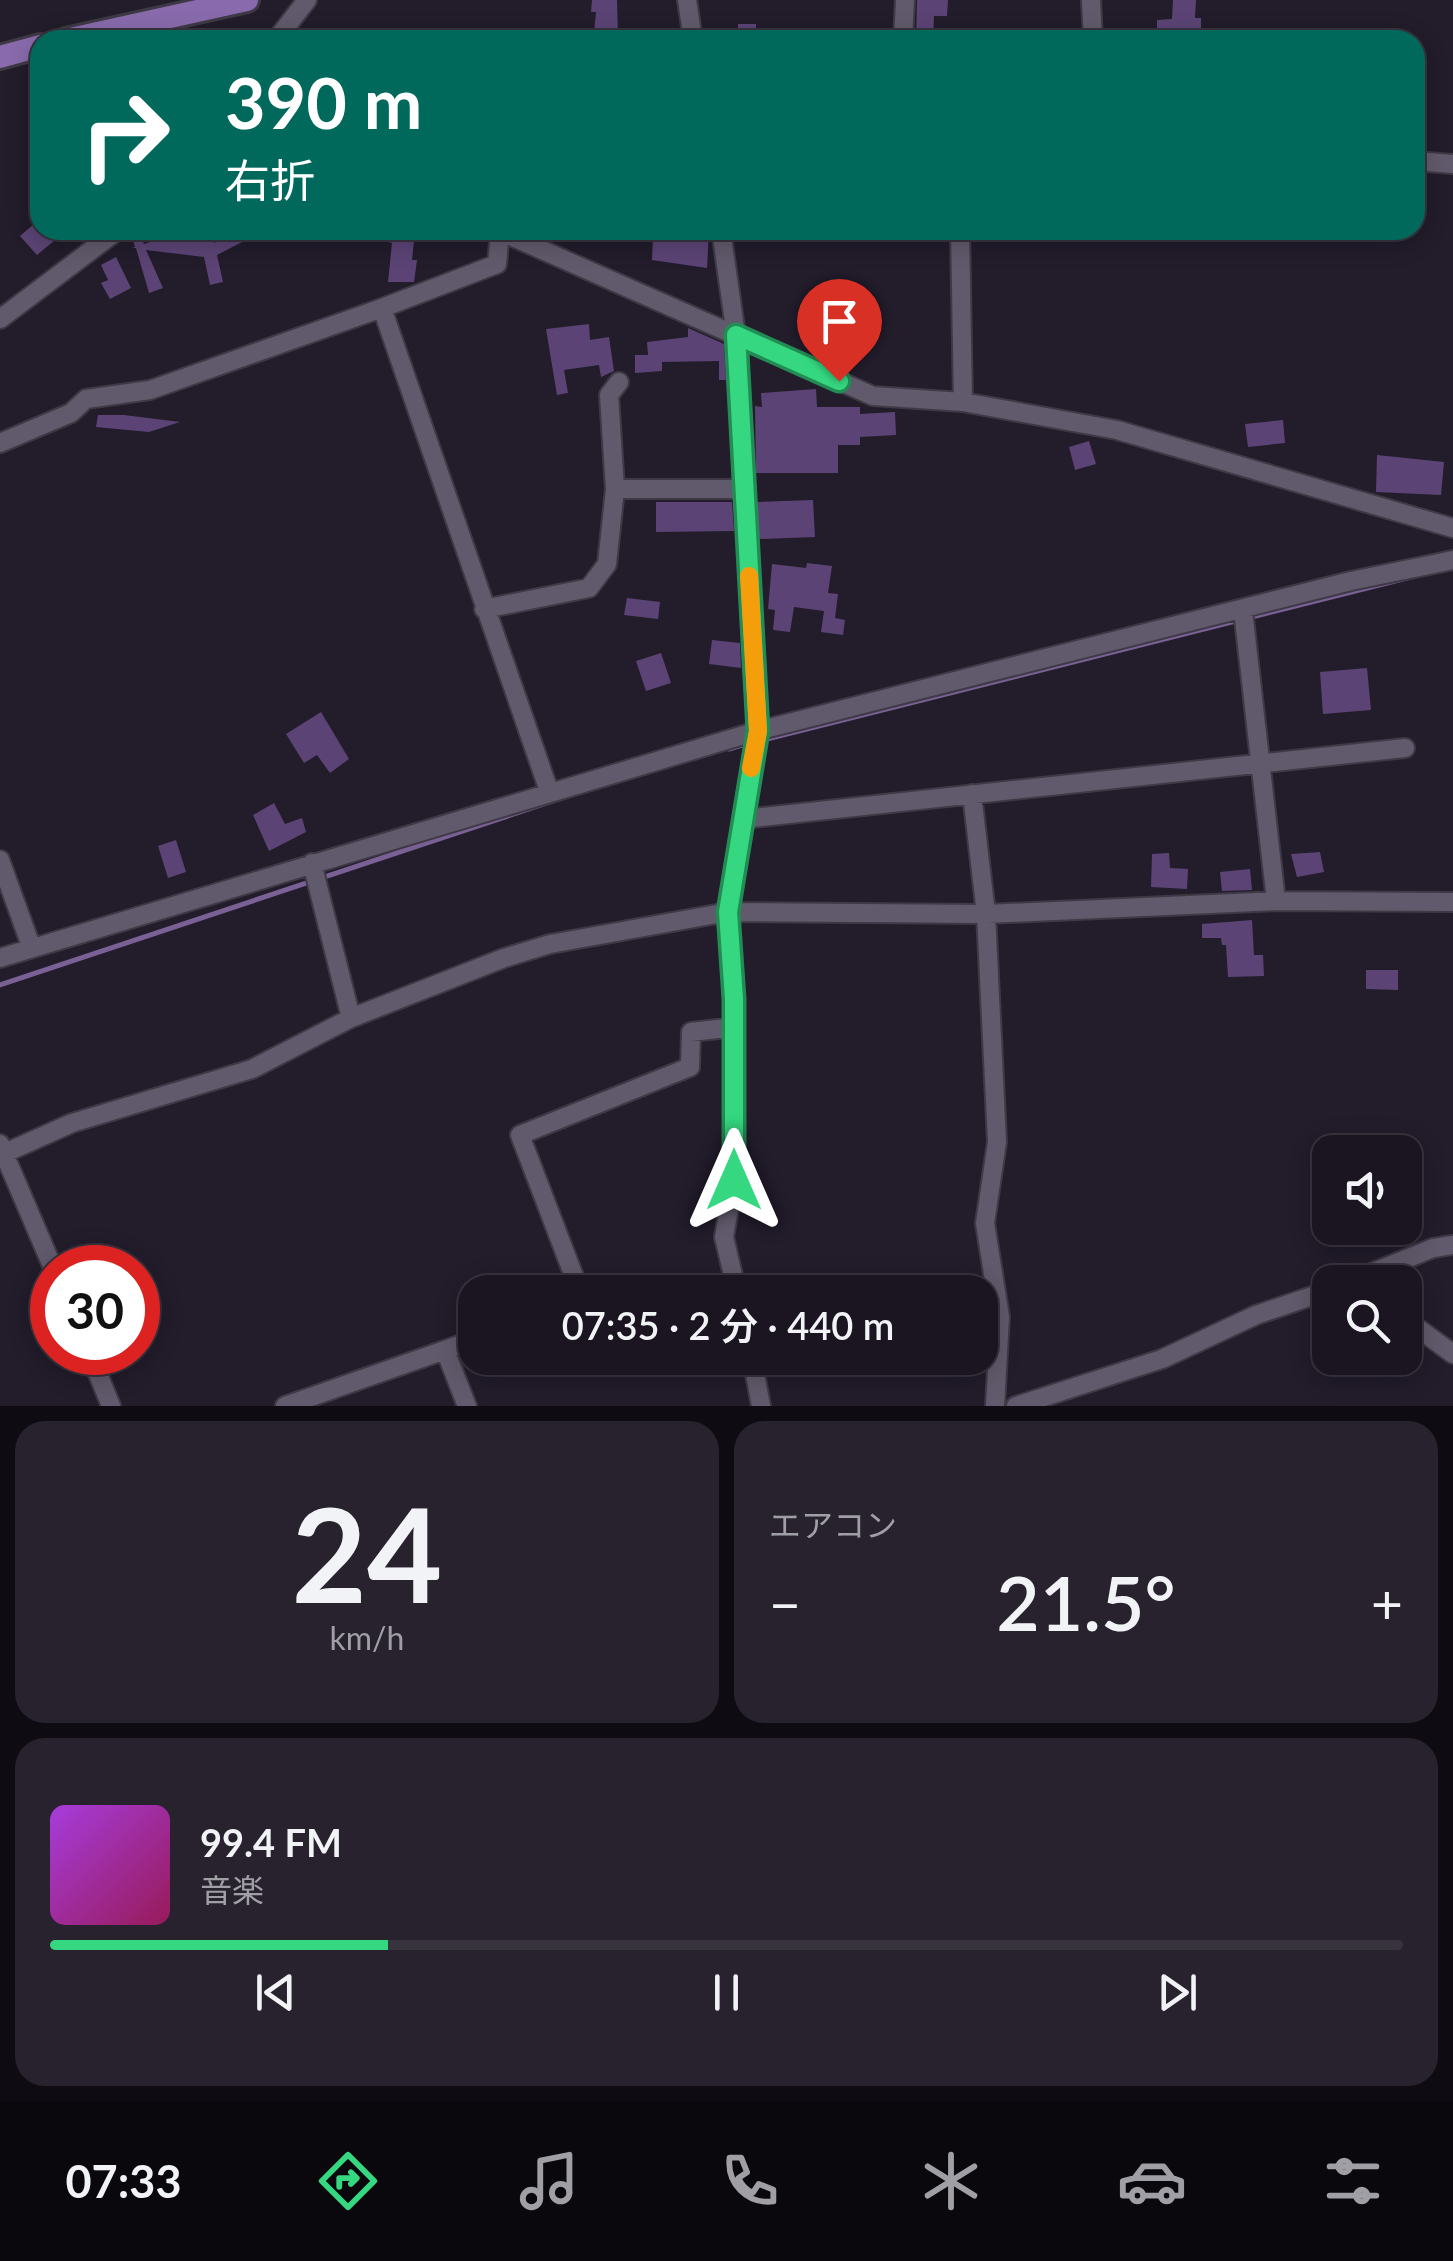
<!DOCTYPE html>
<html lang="ja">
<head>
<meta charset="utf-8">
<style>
  :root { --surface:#1a1520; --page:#27222d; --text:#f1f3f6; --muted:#9f9fa5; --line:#38343e; --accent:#35d881 }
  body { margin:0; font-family:Lato,"Noto Sans JP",sans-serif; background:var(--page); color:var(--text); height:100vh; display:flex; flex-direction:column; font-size:38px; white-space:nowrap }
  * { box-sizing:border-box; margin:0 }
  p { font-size:32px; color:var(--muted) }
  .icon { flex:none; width:55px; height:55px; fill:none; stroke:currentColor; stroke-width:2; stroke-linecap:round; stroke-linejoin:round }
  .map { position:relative; height:1406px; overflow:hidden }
  .sheet { display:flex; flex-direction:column; gap:15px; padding:15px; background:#0e0c12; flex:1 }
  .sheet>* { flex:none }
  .hud { position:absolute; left:30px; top:30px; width:1395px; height:210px; border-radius:30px; box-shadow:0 5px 25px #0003,0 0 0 2px var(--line); background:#00695c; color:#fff; overflow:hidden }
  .tools { position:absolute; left:1312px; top:1135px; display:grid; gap:20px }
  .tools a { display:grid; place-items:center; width:110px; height:110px; border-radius:20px; background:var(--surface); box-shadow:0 5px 25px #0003,0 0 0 2px var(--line); font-size:50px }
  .speed { position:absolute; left:30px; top:1245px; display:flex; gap:20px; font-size:50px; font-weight:700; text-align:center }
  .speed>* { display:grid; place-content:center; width:130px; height:130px; border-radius:50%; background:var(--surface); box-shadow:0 5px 25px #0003,0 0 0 2px var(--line); line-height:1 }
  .speed .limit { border:15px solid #d22; background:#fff; color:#111 }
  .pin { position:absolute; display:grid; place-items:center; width:85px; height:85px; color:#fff; margin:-102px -42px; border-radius:50% 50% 50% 0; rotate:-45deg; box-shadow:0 0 10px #0007 }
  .pin .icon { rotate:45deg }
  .me { position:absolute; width:110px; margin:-55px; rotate:0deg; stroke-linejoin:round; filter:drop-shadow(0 0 8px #0008) }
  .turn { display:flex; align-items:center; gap:35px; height:210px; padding:0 30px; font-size:45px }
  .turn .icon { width:130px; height:130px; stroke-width:2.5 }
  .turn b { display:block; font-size:70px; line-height:85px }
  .big { font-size:75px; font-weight:600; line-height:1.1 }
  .sheet .card { flex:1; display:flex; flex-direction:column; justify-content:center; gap:15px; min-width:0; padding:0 35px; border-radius:30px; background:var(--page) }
  .sheet .dial { align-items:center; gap:0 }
  .dial b { font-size:130px; line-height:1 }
  .song { display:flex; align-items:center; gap:30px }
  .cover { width:120px; height:120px; border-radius:15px; background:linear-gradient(135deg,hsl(280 70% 55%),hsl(330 70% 35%)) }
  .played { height:10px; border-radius:5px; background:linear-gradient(90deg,var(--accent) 25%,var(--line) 25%) }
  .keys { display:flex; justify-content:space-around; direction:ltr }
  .heat { display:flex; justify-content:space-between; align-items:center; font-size:55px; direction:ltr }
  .sheet .tiles { flex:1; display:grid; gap:15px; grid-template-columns:1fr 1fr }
  .card:last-child { grid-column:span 2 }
  .trip { position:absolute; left:458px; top:1275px; width:540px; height:100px; border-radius:30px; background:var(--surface); box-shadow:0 5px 25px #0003,0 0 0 2px var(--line); font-weight:600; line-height:100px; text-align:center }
  .menu { display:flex; height:160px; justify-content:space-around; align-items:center; background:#0a080d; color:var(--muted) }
  .menu .icon { width:70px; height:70px }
  .menu .selected { color:var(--accent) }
  .menu b { font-size:45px; color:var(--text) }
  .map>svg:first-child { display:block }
</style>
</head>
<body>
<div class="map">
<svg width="1453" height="1406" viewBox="0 0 1453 1406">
  <rect width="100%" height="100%" fill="#221c2b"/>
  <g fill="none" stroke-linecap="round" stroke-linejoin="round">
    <path stroke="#796195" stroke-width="5" d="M763,740L1411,577
      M729,749L752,742
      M0,985L565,797"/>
  </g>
  <path fill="#5b4475" d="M592,0H617L618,35L594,33L596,12H591Z
    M917,0H948L947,16H934L933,40H916Z
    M1173,0H1196L1195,18H1201V36L1157,38V20L1172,19Z
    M738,24H756V29H765V40H705L704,29H738Z
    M40,219V230H67L37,255L20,236Z
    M239,230L244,241L217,255L223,282L210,285L204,257L146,250L163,288L149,293L136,248H132L135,247L132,237L140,234L144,244L167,237L191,240L211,233L214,243Z
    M390,230L415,231L412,260H417L414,282H388L392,243L388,242Z
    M689,230H709L707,268L652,260L653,237L693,241Z
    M116,257L131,288L110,299L101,283L108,280L101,265Z
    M589,324L590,340L609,337L614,371L601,377L599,365L564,370L568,393L557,395L546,329Z
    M688,328L724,344L726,380H719V361L662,362V371L635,373V355H648L647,342L688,337Z
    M816,389L817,407H860V414L895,412L896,435L860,437V445H838V473H756L755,406L762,407L761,393Z
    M98,415H124L180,422L149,432L96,427Z
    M1283,420L1285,443L1248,447L1245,424Z
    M1089,441L1096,464L1075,470L1069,447Z
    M1377,455L1444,462L1441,495L1376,492Z
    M813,500L815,537L759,539L757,502Z
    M656,502H732L734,531L656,532Z
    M807,563L832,566L828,593L838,594L835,618L845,620L843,635L821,632L824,611L794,607L790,632L773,630L775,610L768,609L772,564L806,568Z
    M627,598L660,602L658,619L624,615Z
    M712,640L740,643L741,668L709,664Z
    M661,653L671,683L646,691L636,661Z
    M1367,668L1371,710L1323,714L1320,672Z
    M321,712L349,759L330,773L317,755L304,763L286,734Z
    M274,803L285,824L302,818L306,832L269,851L253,815Z
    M176,840L186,872L168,878L158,846Z
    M1320,852L1324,872L1297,877L1291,854Z
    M1169,853L1170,868L1188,869L1187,889L1151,887L1152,854Z
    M1250,869L1252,890L1222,891L1220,872Z
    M1252,920L1254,955H1263L1264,976L1228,977L1226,945H1222L1221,938H1202V924Z
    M1366,970H1398V990L1366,989Z"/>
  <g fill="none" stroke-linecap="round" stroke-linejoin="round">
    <g stroke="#3f3946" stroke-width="22">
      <path id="minor" d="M687,0L693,40
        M1091,0L1093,40
        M276,40L307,0
        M903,40L905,0
        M1415,161L1453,164
        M497,230L873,396L963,402L1117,430L1453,528
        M721,230L736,335L757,731L728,912L735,999L734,1179L724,1237L737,1292
        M960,230L963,402
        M382,308L497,264L500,232
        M0,319L118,230
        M0,443L71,413L86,399L150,390L382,308L549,791
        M615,489L609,395L619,382
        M484,609L589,588L607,564L615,489H745
        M1243,610L1276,901
        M972,794L986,914L997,1142L985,1223L1000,1317L995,1406
        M743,819L1405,748
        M0,860L31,946
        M312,863L351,1018
        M0,958L757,731L1351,581L1453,560
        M0,1144L53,1268
        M5,1153L72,1123L252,1069L351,1018L504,958L550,944L728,912L986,914L1276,901L1453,902
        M1349,1282L1433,1248L1453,1245
        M580,1292L520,1135L690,1067L691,1032L735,1027
        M1405,1324L1419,1329L1453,1354
        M445,1350L475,1339
        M89,1352L111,1406
        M752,1358L761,1406
        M285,1406L445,1350L467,1406
        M1016,1406L1162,1359L1256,1315L1330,1290"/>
    </g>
    <g stroke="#3f3946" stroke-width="28">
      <path id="major" d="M66,40L247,0
        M0,57L40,46"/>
    </g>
    <use href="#minor" stroke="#615a6c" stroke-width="18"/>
    <use href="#major" stroke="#896bad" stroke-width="22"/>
  </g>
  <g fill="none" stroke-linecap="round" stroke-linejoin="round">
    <g stroke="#228c54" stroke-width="25">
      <path id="route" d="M734,1180V999L728,912L758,731L736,335L839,381"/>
    </g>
    <use href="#route" stroke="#35d881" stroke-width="18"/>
    <path stroke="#f59e0b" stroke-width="18" d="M749,576L758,731L751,768"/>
  </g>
</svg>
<div class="tools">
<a><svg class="icon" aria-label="sound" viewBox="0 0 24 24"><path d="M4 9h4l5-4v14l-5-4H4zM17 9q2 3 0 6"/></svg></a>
<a><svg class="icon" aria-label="search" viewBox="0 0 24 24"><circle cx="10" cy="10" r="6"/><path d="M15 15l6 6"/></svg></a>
</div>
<div class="speed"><div class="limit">30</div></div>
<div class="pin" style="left:839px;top:381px;background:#d93025"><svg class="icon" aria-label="arrive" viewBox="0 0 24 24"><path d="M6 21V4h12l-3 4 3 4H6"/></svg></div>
<svg class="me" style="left:734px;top:1180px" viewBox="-20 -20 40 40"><path d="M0-17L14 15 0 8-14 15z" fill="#35d881" stroke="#fff" stroke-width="4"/></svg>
<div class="trip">07:35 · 2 分 · 440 m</div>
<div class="hud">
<div class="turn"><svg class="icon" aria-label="right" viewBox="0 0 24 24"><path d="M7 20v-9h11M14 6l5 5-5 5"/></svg><div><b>390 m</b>右折</div></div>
</div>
</div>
<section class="sheet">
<div class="tiles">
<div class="card dial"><b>24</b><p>km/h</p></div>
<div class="card"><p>エアコン</p>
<div class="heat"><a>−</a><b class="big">21.5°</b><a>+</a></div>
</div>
<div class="card">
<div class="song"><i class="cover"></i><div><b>99.4 FM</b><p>音楽</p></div></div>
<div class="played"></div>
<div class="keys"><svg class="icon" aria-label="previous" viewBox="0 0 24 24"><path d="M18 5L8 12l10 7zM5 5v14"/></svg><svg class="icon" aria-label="pause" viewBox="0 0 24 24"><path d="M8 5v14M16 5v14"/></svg><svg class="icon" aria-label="next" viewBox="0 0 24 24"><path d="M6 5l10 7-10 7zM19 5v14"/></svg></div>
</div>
</div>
</section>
<nav class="menu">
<b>07:33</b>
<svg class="icon selected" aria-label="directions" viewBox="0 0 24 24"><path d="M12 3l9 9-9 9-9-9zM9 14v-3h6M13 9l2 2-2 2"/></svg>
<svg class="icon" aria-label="music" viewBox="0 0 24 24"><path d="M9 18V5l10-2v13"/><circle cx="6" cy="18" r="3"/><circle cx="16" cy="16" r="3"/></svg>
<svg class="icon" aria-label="phone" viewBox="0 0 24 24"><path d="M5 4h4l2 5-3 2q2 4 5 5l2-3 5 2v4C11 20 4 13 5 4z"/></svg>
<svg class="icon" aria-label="climate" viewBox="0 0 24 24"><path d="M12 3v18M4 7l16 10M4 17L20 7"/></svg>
<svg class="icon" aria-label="car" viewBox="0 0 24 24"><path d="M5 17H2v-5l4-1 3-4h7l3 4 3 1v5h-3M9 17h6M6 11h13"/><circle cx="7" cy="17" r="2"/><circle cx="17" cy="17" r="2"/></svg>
<svg class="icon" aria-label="filters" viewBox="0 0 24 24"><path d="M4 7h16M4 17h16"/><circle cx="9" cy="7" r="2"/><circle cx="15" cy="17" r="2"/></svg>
</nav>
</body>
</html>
